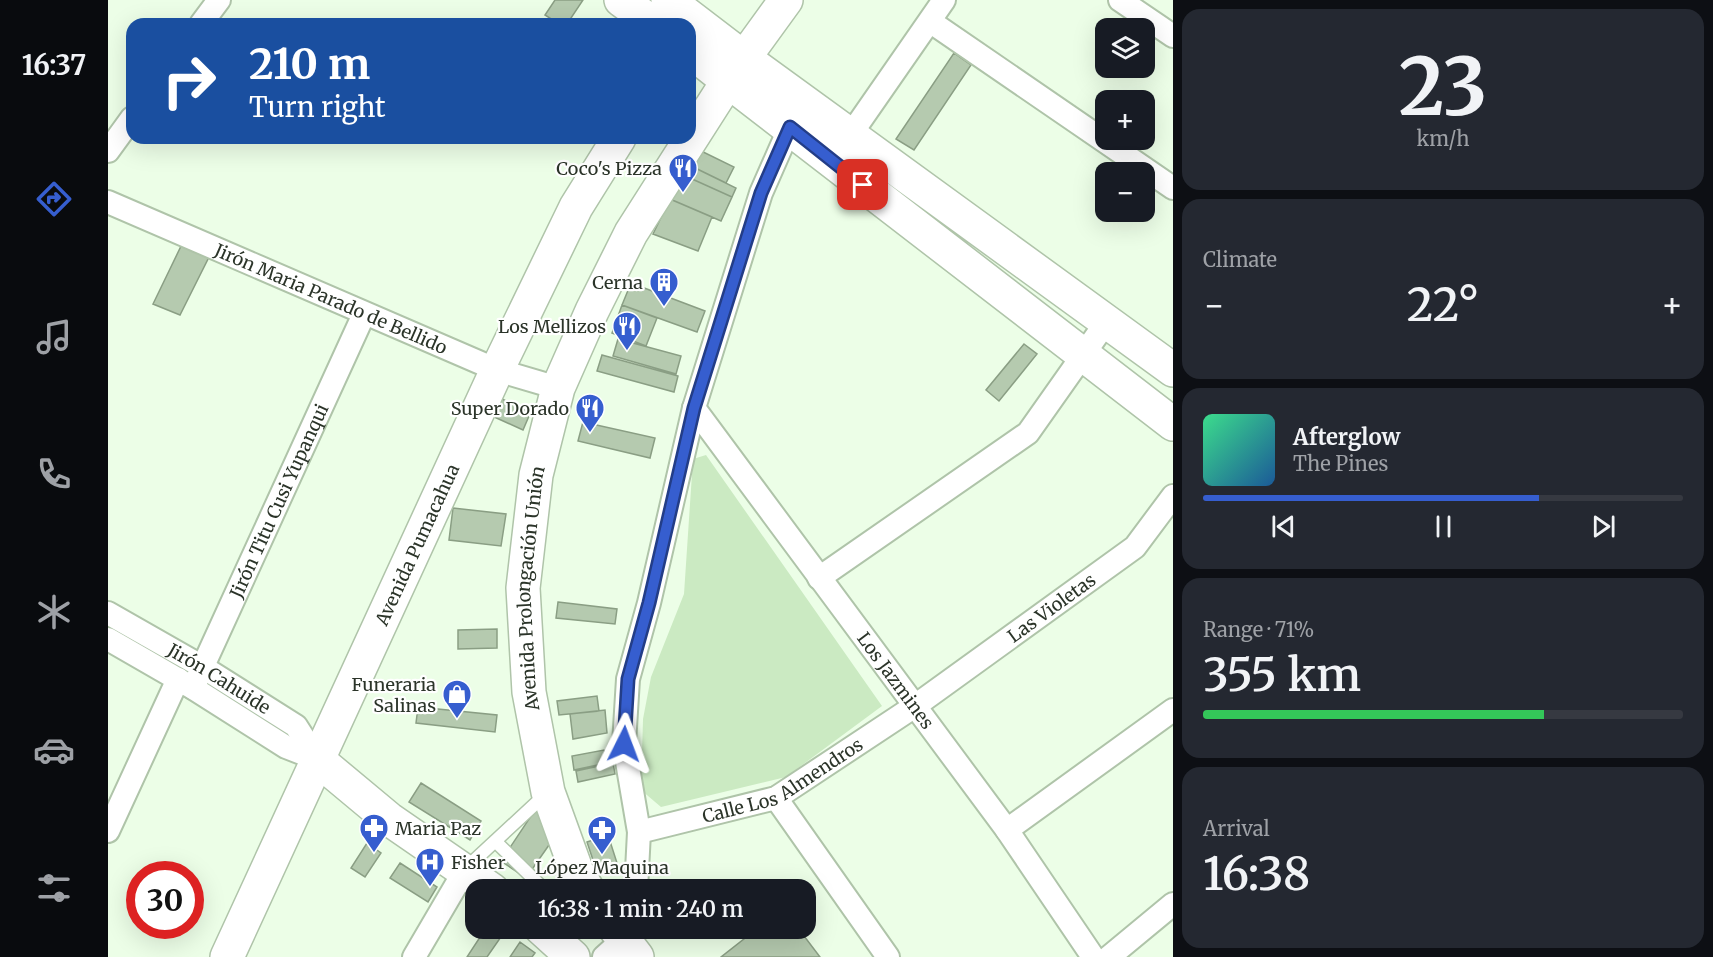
<!DOCTYPE html>
<html lang="en">
<head>
<meta charset="utf-8">
<style>
  :root { --surface:#171b24; --page:#242831; --text:#f1f3f6; --muted:#9ea1a6; --line:#363941; --accent:#365ecf }
  body { margin:0; font-family:Merriweather,serif; background:var(--page); color:var(--text); height:100vh; display:flex; flex-direction:column; font-size:22px; white-space:nowrap }
  * { box-sizing:border-box; margin:0 }
  p { font-size:20px; color:var(--muted) }
  .icon { flex:none; width:33px; height:33px; fill:none; stroke:currentColor; stroke-width:2; stroke-linecap:round; stroke-linejoin:round }
  .map { position:relative; flex:1; overflow:hidden }
  .side { display:flex; flex-direction:column; gap:9px; padding:9px; background:#0d0f14; width:540px }
  .side>* { flex:none }
  .top-card { position:absolute; left:18px; top:18px; width:570px; height:126px; border-radius:18px; box-shadow:0 6px 24px #0002; background:#1a4fa0; color:#fff; overflow:hidden }
  .fabs { position:absolute; left:987px; top:18px; display:grid; gap:12px }
  .fabs a { display:grid; place-items:center; width:60px; height:60px; border-radius:12px; background:var(--surface); box-shadow:0 6px 24px #0002; font-size:30px }
  .speed { position:absolute; left:18px; top:861px; display:flex; gap:12px; font-size:30px; font-weight:700; text-align:center }
  .speed>* { display:grid; place-content:center; width:78px; height:78px; border-radius:50%; background:var(--surface); box-shadow:0 6px 24px #0002; line-height:1 }
  .speed .limit { border:9px solid #d22; background:#fff; color:#111 }
  .pin { position:absolute; display:grid; place-items:center; width:51px; height:51px; color:#fff; margin:-26px; border-radius:12px; box-shadow:0 3px 9px #0006 }
  .me { position:absolute; width:66px; margin:-33px; rotate:3deg; stroke-linejoin:round; filter:drop-shadow(0 0 4px #0008) }
  .turn { display:flex; align-items:center; gap:21px; height:126px; padding:0 24px; font-size:27px }
  .turn .icon { width:78px; height:78px; stroke-width:2.5 }
  .turn b { display:block; font-size:42px; line-height:51px }
  .big { font-size:45px; font-weight:600; line-height:1.1 }
  .side .card { flex:1; display:flex; flex-direction:column; justify-content:center; gap:9px; min-width:0; padding:0 21px; border-radius:18px; background:var(--page) }
  .side .dial { align-items:center; gap:0 }
  .dial b { font-size:78px; line-height:1 }
  .song { display:flex; align-items:center; gap:18px }
  .cover { width:72px; height:72px; border-radius:9px; background:linear-gradient(135deg,hsl(150 70% 55%),hsl(210 70% 35%)) }
  .played { height:6px; border-radius:3px; background:linear-gradient(90deg,var(--accent) 70%,var(--line) 70%) }
  .keys { display:flex; justify-content:space-around; direction:ltr }
  .heat { display:flex; justify-content:space-between; align-items:center; font-size:33px; direction:ltr }
  .charge { height:9px; border-radius:4px; background:linear-gradient(90deg,#34c759 71%,var(--line) 0) }
  .trip { position:absolute; left:357px; top:879px; width:351px; height:60px; border-radius:18px; background:var(--surface); box-shadow:0 6px 24px #0002; font-weight:600; line-height:60px; text-align:center }
  main { display:flex; flex:1; min-height:0 }
  .menu { display:flex; flex-direction:column; width:108px; justify-content:space-around; align-items:center; background:#090b0e; color:var(--muted) }
  .menu .icon { width:42px; height:42px }
  .menu .selected { color:var(--accent) }
  .menu b { font-size:27px; color:var(--text) }
  .map>svg:first-child { display:block }
</style>
</head>
<body>
<main>
<nav class="menu">
<b>16:37</b>
<svg class="icon selected" aria-label="directions" viewBox="0 0 24 24"><path d="M12 3l9 9-9 9-9-9zM9 14v-3h6M13 9l2 2-2 2"/></svg>
<svg class="icon" aria-label="music" viewBox="0 0 24 24"><path d="M9 18V5l10-2v13"/><circle cx="6" cy="18" r="3"/><circle cx="16" cy="16" r="3"/></svg>
<svg class="icon" aria-label="phone" viewBox="0 0 24 24"><path d="M5 4h4l2 5-3 2q2 4 5 5l2-3 5 2v4C11 20 4 13 5 4z"/></svg>
<svg class="icon" aria-label="climate" viewBox="0 0 24 24"><path d="M12 3v18M4 7l16 10M4 17L20 7"/></svg>
<svg class="icon" aria-label="car" viewBox="0 0 24 24"><path d="M5 17H2v-5l4-1 3-4h7l3 4 3 1v5h-3M9 17h6M6 11h13"/><circle cx="7" cy="17" r="2"/><circle cx="17" cy="17" r="2"/></svg>
<svg class="icon" aria-label="filters" viewBox="0 0 24 24"><path d="M4 7h16M4 17h16"/><circle cx="9" cy="7" r="2"/><circle cx="15" cy="17" r="2"/></svg>
</nav>
<div class="map">
<svg width="1065" height="957" viewBox="0 0 1065 957">
  <rect width="100%" height="100%" fill="#ecfee7"/>
  <path fill="#cbeac2" d="M598,455L774,706L678,777L553,807L533,790L535,719L543,677L576,594L585,459Z"/>
  <path fill="#b5caaf" stroke="#8a9e84" stroke-width="1.5" d="M447,0H475L459,24H451L437,15Z
    M846,53L863,65L806,150L788,139Z
    M587,148L626,167L618,183L579,164Z
    M579,164L628,188L624,197L573,174Z
    M573,174L624,197L613,221L562,199Z
    M562,199L604,217L590,251L545,234Z
    M75,242L102,255L72,315L45,304Z
    M523,283L597,311L589,332L514,305Z
    M514,305L549,318L538,346L504,333Z
    M510,339L573,356L568,374L505,356Z
    M916,344L929,354L891,401L878,390Z
    M494,355L570,376L566,392L489,371Z
    M390,397L419,411L421,416L415,430L382,415Z
    M475,422L547,438L542,458L470,441Z
    M345,508L398,514L393,546L341,540Z
    M450,602L509,609L507,624L448,618Z
    M389,629V648L350,649V630Z
    M489,696L491,711L451,715L449,701Z
    M310,707L389,715L387,732L308,723Z
    M497,710L499,733L465,739L462,714Z
    M496,750L499,763L466,770L464,756Z
    M505,763L507,774L470,782L468,771Z
    M313,783L373,821L362,840L301,802Z
    M427,810L435,815L441,845L418,878L393,861Z
    M500,835L509,863L488,869L479,842Z
    M259,843L273,853L257,877L243,868Z
    M292,863L329,887L320,902L282,878Z
    M378,928H386L395,934L379,957H359Z
    M650,928H690L712,957H613Z
    M412,942L427,953L424,957H402Z"/>
  <g fill="none" stroke-linecap="round" stroke-linejoin="round">
    <g stroke="#afc4a9" stroke-width="15">
      <path id="service" d="M387,841L437,890
        M357,869L439,793
        M450,890L467,874"/>
    </g>
    <g stroke="#afc4a9" stroke-width="26">
      <g id="minor">
        <path d="M1012,0L1065,36"/>
        <path d="M823,22L1065,188"/>
        <path d="M93,24L111,0"/>
        <path d="M743,134L836,0"/>
        <path d="M0,151L24,118"/>
        <path id="s1" d="M0,202L389,370L450,388"/>
        <path id="s2" d="M586,408L899,830L985,957"/>
        <path d="M711,578L920,433L999,321"/>
        <path id="s3" d="M0,613L93,666L188,726L209,759"/>
        <path d="M0,639L85,688L178,747L209,759"/>
        <path id="s4" d="M85,688L256,314"/>
        <path d="M668,798L780,957"/>
        <path d="M899,830L1065,710"/>
        <path d="M0,831L70,679"/>
        <path id="s5" d="M531,832L668,798L807,706L1027,547L1065,496"/>
        <path d="M528,890L531,832L516,744L520,679L541,603L586,408L653,193L682,127"/>
        <path d="M306,957L357,870"/>
        <path d="M496,957L516,939L518,928"/>
        <path d="M1001,957L1065,904"/>
      </g>
    </g>
    <g stroke="#afc4a9" stroke-width="36">
      <path id="secondary" d="M1065,370L636,58L620,81L1065,424"/>
    </g>
    <g stroke="#afc4a9" stroke-width="36">
      <g id="primary">
        <path d="M513,0L546,24"/>
        <path d="M560,0L636,58L678,0"/>
        <path d="M209,759L281,819L384,890"/>
        <path id="s6" d="M480,890L469,872L440,792L421,692L415,588L428,475L450,388L484,311L523,233L620,81L582,51"/>
        <path d="M433,928L465,957"/>
        <path d="M507,928L529,957"/>
        <path id="s7" d="M119,957L389,370L468,207L511,138"/>
      </g>
    </g>
    <use href="#service" stroke="#fff" stroke-width="12"/>
    <use href="#minor" stroke="#fff" stroke-width="22"/>
    <use href="#secondary" stroke="#fff" stroke-width="33"/>
    <use href="#primary" stroke="#fff" stroke-width="33"/>
  </g>
  <g fill="none" stroke-linecap="round" stroke-linejoin="round">
    <g stroke="#233d87" stroke-width="15">
      <path id="route" d="M516,744L520,679L541,603L586,408L653,193L682,127L755,185"/>
    </g>
    <use href="#route" stroke="#365ecf" stroke-width="10"/>
  </g>
  <defs>
    <g id="restaurant-pin" transform="scale(1.5)"><path d="M0 17L-7.5 6A9.5 9.5 0 1 1 7.5 6Z" fill="#365ecf" stroke="#fff"/><path d="M-5-6h1v4h1v-4h1v4h1v-4h1v5L-1.5 .5V6h-2V.5L-5-1ZM5-6V6H3V1.5H1.5Q1.5-4 5-6Z" fill="#fff"/></g>
    <g id="building-pin" transform="scale(1.5)"><path d="M0 17L-7.5 6A9.5 9.5 0 1 1 7.5 6Z" fill="#365ecf" stroke="#fff"/><path d="M-4-6H4V6H1V3H-1V6H-4ZM-2.5-4.3h1.7v1.8h-1.7ZM.8-4.3h1.7v1.8H.8ZM-2.5-1h1.7V.8h-1.7ZM.8-1h1.7V.8H.8Z" fill="#fff"/></g>
    <g id="shop-pin" transform="scale(1.5)"><path d="M0 17L-7.5 6A9.5 9.5 0 1 1 7.5 6Z" fill="#365ecf" stroke="#fff"/><path d="M-5-2.5h2.3a2.7 3.5 0 0 1 5.4 0H5L5.5 6h-11ZM-1.5-2.5h3a1.5 2.3 0 0 0-3 0Z" fill="#fff"/></g>
    <g id="pharmacy-pin" transform="scale(1.5)"><path d="M0 17L-7.5 6A9.5 9.5 0 1 1 7.5 6Z" fill="#365ecf" stroke="#fff"/><path d="M-2-6h4v4h4v4h-4v4h-4v-4h-4v-4h4Z" fill="#fff"/></g>
    <g id="hospital-pin" transform="scale(1.5)"><path d="M0 17L-7.5 6A9.5 9.5 0 1 1 7.5 6Z" fill="#365ecf" stroke="#fff"/><path d="M-5-5h3v3.5h4V-5h3V5h-3V1.5h-4V5h-3Z" fill="#fff"/></g>
  </defs>
  <g fill-rule="evenodd">
    <use href="#restaurant-pin" x="575" y="168"/>
    <use href="#building-pin" x="556" y="282"/>
    <use href="#restaurant-pin" x="519" y="326"/>
    <use href="#restaurant-pin" x="482" y="408"/>
    <use href="#shop-pin" x="349" y="694"/>
    <use href="#pharmacy-pin" x="266" y="828"/>
    <use href="#pharmacy-pin" x="494" y="830"/>
    <use href="#hospital-pin" x="322" y="862"/>
  </g>
  <g text-anchor="middle" dominant-baseline="central" stroke-width="4.5" stroke-linejoin="round" paint-order="stroke">
    <g font-size="18" fill="#2b3429" stroke="#fff" text-anchor="end">
      <text x="554" y="168">Coco's Pizza</text>
      <text x="535" y="282">Cerna</text>
      <text x="498" y="326">Los Mellizos</text>
      <text x="461" y="408">Super Dorado</text>
      <text x="328" y="684">Funeraria<tspan x="328" dy="21">Salinas</tspan></text>
      <text x="287" y="828" text-anchor="start">Maria Paz</text>
      <text x="343" y="862" text-anchor="start">Fisher</text>
      <text x="494" y="867" text-anchor="middle">López Maquina</text>
    </g>
    <g font-size="18" fill="#2b3429" stroke="#fff">
      <text stroke="none"><textPath href="#s1" startOffset="243">Jirón Maria Parado de Bellido</textPath></text>
      <text stroke="none"><textPath href="#s4" startOffset="206">Jirón Titu Cusi Yupanqui</textPath></text>
      <text stroke="none"><textPath href="#s7" startOffset="454">Avenida Pumacahua</textPath></text>
      <text stroke="none"><textPath href="#s6" startOffset="312">Avenida Prolongación Unión</textPath></text>
      <text stroke="none"><textPath href="#s5" startOffset="476">Las Violetas</textPath></text>
      <text stroke="none"><textPath href="#s3" startOffset="129">Jirón Cahuide</textPath></text>
      <text stroke="none"><textPath href="#s2" startOffset="339">Los Jazmines</textPath></text>
      <text stroke="none"><textPath href="#s5" startOffset="154">Calle Los Almendros</textPath></text>
    </g>
  </g>
</svg>
<div class="fabs">
<a><svg class="icon" aria-label="layers" viewBox="0 0 24 24"><path d="M12 4l9 5-9 5-9-5zM3 14l9 5 9-5"/></svg></a>
<a>+</a>
<a>−</a>
</div>
<div class="speed"><div class="limit">30</div></div>
<div class="pin" style="left:755px;top:185px;background:#d93025"><svg class="icon" aria-label="arrive" viewBox="0 0 24 24"><path d="M6 21V4h12l-3 4 3 4H6"/></svg></div>
<svg class="me" style="left:516px;top:744px" viewBox="-20 -20 40 40"><path d="M0-17L14 15 0 8-14 15z" fill="#365ecf" stroke="#fff" stroke-width="4"/></svg>
<div class="trip">16:38 · 1 min · 240 m</div>
<div class="top-card">
<div class="turn"><svg class="icon" aria-label="right" viewBox="0 0 24 24"><path d="M7 20v-9h11M14 6l5 5-5 5"/></svg><div><b>210 m</b>Turn right</div></div>
</div>
</div>
<section class="side">
<div class="card dial"><b>23</b><p>km/h</p></div>
<div class="card"><p>Climate</p>
<div class="heat"><a>−</a><b class="big">22°</b><a>+</a></div>
</div>
<div class="card">
<div class="song"><i class="cover"></i><div><b>Afterglow</b><p>The Pines</p></div></div>
<div class="played"></div>
<div class="keys"><svg class="icon" aria-label="previous" viewBox="0 0 24 24"><path d="M18 5L8 12l10 7zM5 5v14"/></svg><svg class="icon" aria-label="pause" viewBox="0 0 24 24"><path d="M8 5v14M16 5v14"/></svg><svg class="icon" aria-label="next" viewBox="0 0 24 24"><path d="M6 5l10 7-10 7zM19 5v14"/></svg></div>
</div>
<div class="card"><p>Range · 71%</p><b class="big">355 km</b><div class="charge"></div></div>
<div class="card"><p>Arrival</p><b class="big">16:38</b></div>
</section>
</main>
</body>
</html>
